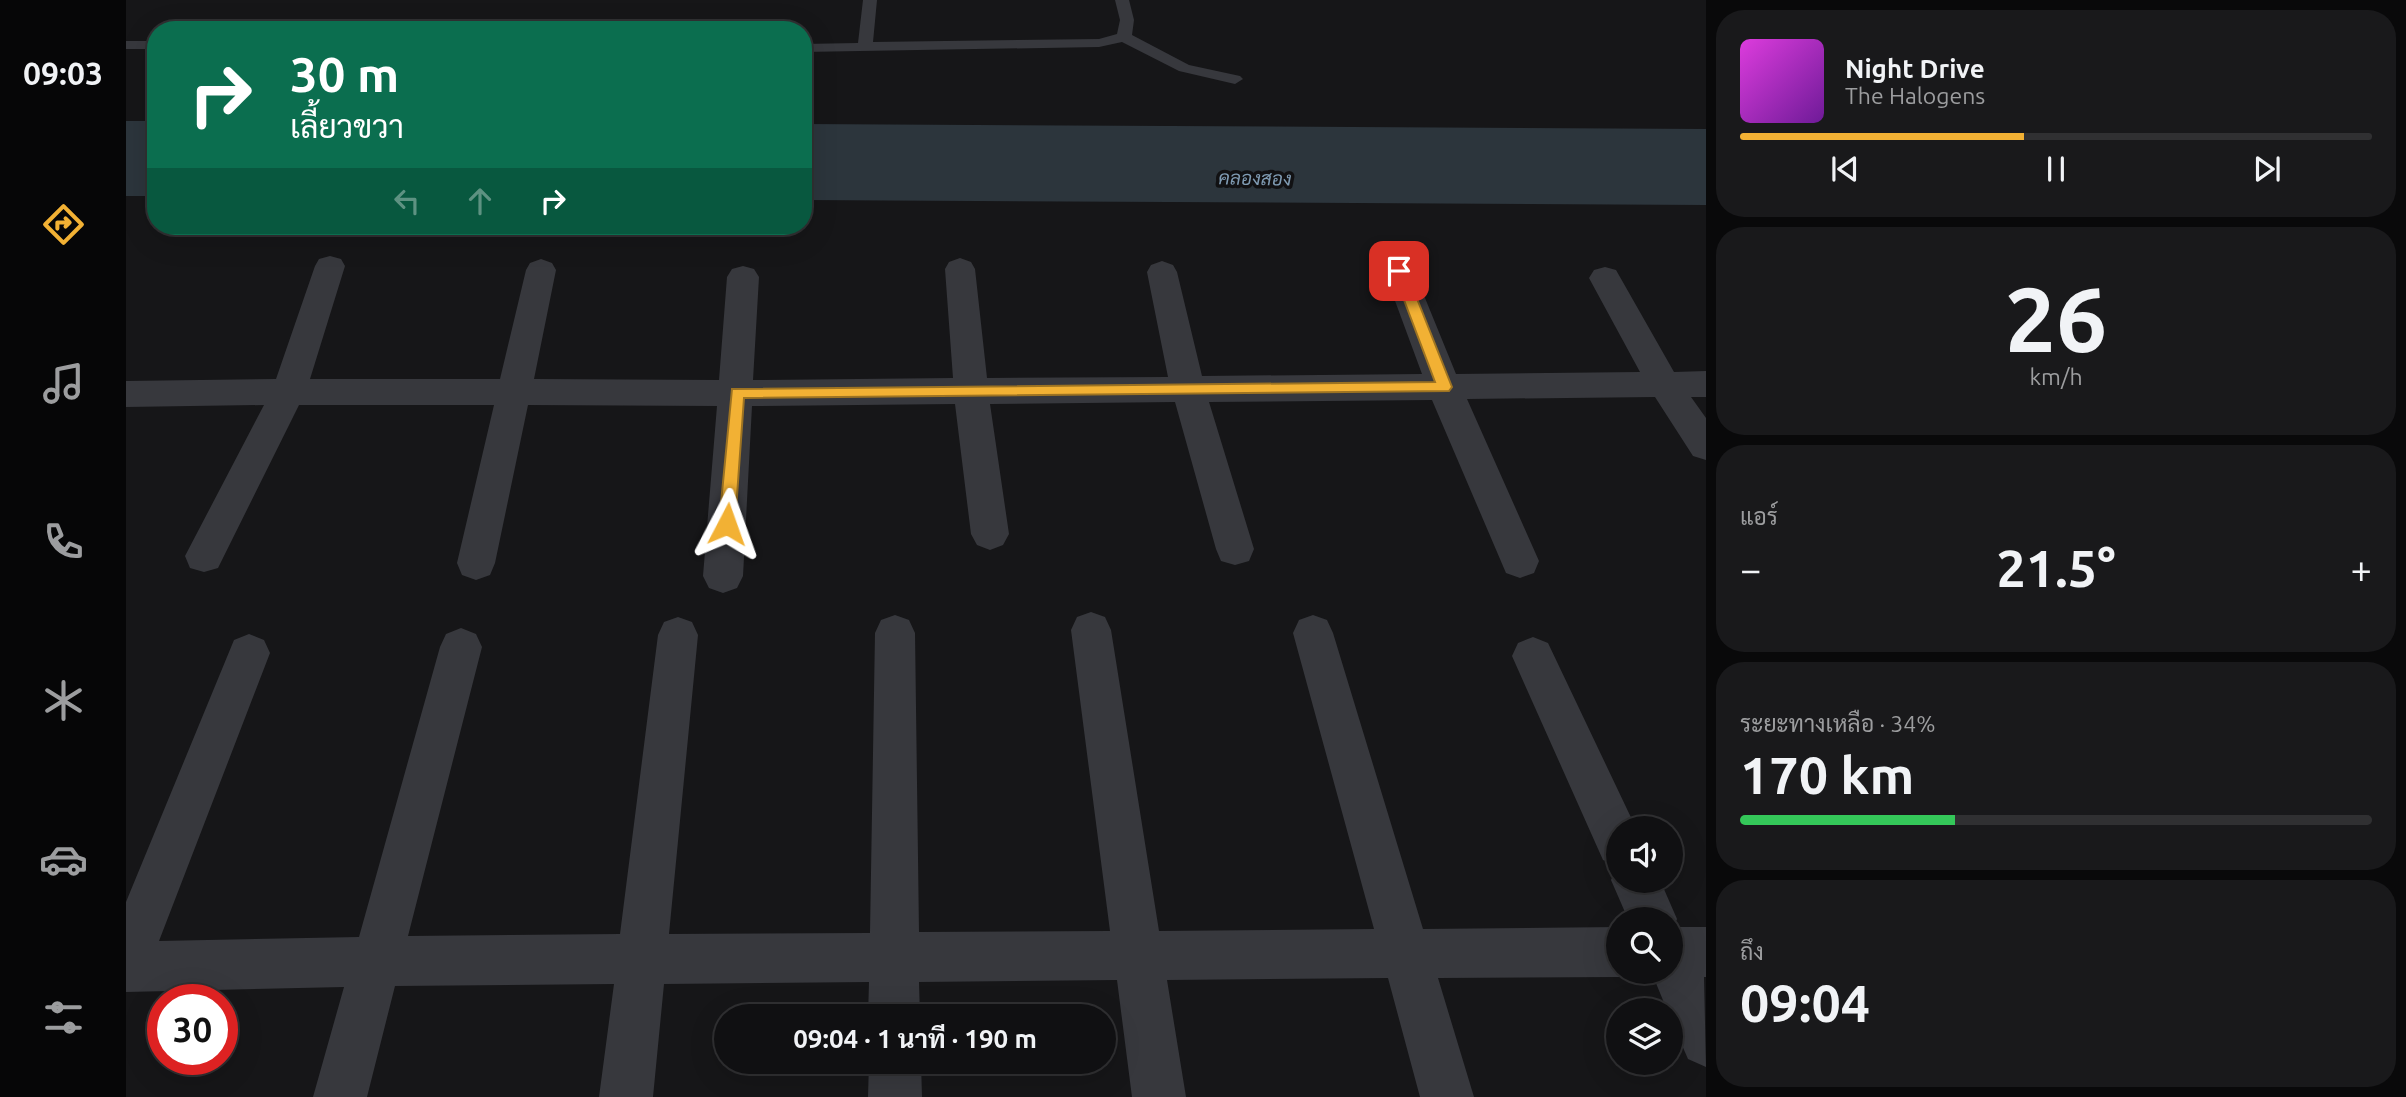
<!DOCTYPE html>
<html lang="th">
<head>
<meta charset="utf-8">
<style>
  :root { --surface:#101012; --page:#19191b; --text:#f1f3f6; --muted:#9c9d9f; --line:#303032; --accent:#f2b134 }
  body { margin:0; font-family:Ubuntu,Sarabun,sans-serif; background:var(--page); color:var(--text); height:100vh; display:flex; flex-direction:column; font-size:26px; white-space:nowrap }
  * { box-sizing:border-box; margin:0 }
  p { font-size:23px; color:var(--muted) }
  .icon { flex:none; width:38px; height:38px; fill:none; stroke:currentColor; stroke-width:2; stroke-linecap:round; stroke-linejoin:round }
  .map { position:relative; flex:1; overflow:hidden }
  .details { display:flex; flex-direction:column; gap:10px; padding:10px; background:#09090a; width:700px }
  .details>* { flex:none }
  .top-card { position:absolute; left:21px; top:21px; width:665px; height:214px; border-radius:28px; box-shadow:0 7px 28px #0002,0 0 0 2px var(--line); background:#0b6e4f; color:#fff; overflow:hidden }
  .fabs { position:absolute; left:1480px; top:816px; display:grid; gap:14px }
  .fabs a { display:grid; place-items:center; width:77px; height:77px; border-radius:50%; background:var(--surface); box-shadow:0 7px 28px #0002,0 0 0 2px var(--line); font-size:35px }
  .speed { position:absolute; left:21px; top:984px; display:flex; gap:14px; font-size:35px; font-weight:700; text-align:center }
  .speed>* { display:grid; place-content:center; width:91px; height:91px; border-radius:50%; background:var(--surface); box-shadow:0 7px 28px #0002,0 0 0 2px var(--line); line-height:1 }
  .speed .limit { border:10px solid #d22; background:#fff; color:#111 }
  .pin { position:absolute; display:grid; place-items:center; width:60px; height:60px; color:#fff; margin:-30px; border-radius:14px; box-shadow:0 4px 10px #0006 }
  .me { position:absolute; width:77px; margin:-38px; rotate:4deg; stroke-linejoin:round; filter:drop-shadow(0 0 5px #0008) }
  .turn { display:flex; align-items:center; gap:24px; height:147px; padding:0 28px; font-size:32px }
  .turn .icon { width:91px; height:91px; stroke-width:2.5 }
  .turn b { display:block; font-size:49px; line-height:60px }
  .lanes { display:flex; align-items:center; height:66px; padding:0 28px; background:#0003; justify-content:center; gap:35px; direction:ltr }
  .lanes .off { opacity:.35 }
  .big { font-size:52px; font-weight:700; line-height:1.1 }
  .details .tile { flex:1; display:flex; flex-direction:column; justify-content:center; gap:10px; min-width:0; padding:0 24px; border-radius:28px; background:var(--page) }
  .details .dial { align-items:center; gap:0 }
  .dial b { font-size:91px; line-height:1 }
  .song { display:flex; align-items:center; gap:21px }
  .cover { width:84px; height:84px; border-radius:10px; background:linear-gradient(135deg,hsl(300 70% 55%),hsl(280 70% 35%)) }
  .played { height:7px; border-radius:4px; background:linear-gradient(90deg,var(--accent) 45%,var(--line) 45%) }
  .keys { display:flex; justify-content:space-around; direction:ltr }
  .heat { display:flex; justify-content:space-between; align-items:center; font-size:38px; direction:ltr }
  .charge { height:10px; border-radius:5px; background:linear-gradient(90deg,#34c759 34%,var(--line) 0) }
  .trip { position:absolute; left:588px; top:1004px; width:402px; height:70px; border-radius:35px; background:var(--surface); box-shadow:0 7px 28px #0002,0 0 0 2px var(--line); font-weight:700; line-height:70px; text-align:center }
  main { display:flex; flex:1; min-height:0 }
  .tab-bar { display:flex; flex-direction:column; width:126px; justify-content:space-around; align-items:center; background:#060607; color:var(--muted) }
  .tab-bar .icon { width:49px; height:49px }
  .tab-bar .current { color:var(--accent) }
  .tab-bar b { font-size:32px; color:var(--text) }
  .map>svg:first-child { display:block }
</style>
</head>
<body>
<main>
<nav class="tab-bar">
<b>09:03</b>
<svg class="icon current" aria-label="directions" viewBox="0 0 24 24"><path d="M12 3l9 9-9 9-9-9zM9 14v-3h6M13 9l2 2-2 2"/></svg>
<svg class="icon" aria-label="music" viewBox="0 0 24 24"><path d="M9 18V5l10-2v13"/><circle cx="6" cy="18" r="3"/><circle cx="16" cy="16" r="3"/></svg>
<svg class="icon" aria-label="phone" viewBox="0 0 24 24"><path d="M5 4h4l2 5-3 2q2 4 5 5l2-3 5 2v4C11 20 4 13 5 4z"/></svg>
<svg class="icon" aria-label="climate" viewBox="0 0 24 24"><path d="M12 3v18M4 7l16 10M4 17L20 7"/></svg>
<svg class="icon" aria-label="car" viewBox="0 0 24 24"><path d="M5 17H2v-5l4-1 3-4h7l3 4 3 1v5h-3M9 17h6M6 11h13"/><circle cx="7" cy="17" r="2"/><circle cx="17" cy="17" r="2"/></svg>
<svg class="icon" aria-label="filters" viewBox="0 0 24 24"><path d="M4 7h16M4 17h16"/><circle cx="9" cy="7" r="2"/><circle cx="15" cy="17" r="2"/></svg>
</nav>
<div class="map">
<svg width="1580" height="1097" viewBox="0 0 1580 1097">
  <rect width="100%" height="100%" fill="#161618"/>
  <path fill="#2c353c" d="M0,121H30V196H0Z
    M677,124L1580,129V205L677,200Z"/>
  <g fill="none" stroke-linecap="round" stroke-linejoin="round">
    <path fill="#37383d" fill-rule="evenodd" d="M737,0H751L747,42L973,39L991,34L994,20L989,0H1003L1008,20L1006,35L1063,65L1114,76L1117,79L1109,84L1053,71L996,42L973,47L677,52V44L732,43Z
      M0,41H30V49H0Z"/>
    <path fill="#37383d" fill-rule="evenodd" d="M204,256L215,259L219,266L184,379H374L400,270L404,263L415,259L426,263L430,270L408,379L593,380L601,277L606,269L617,266L628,269L633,277L627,380L827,378L819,269L823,262L834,258L845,262L849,269L861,378L1042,377L1021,272L1025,265L1036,261L1047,265L1051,272L1076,376L1296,374L1258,271L1262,264L1273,260L1284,264L1288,271L1330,374L1514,372L1463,278L1468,270L1479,267L1490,270L1548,372L1580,371V397H1565L1580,418V460L1567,456L1529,397L1341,399L1413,561L1408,573L1394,578L1380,573L1306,400L1083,402L1128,549L1123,561L1109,565L1095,561L1090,549L1049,402L864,404L883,534L877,545L864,550L851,545L845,534L829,404L626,406L617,576L611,588L597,593L583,588L577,576L591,406L402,405L369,563L364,575L350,580L336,575L331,563L368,405H173L92,568L78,572L64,568L59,556L138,405L0,407V381L150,379L189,266L193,259Z
      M965,612L979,617L985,630L1033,931L1248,929L1167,633L1173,620L1187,615L1201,620L1207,633L1297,929L1493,927V971H1506L1493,977L1312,978L1348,1097H1294L1262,978L1041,980L1060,1097H1006L991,980L793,982L794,1017H742L743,982L538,984L527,1097H473L488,984L269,986L241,1097H187L218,987L0,992V902L108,640L123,634L138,640L144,653L33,941L233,937L314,647L320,634L335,628L350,634L356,647L282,936L494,934L532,635L538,622L552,617L566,622L572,635L543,934L744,933L749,633L755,620L769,615L783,620L789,633L793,932L984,931L945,630L951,617Z
      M1407,637L1422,643L1510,828H1493V880H1534L1551,919L1548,927H1580V977H1578L1580,1067L1562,1059L1545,1020V1010H1541L1525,971H1545V919H1502L1485,880L1491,866L1477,860L1386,656L1392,643Z
      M743,1062H795L796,1097H742Z"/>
  </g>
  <path fill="#f2b134" stroke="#9d7322" stroke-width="2" d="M1273,267L1280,271L1326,387L1323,391L618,398L609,524L601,530L593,524L606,389L1309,382L1267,271Z"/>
  <g text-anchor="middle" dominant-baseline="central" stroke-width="7" stroke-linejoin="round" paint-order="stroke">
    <g font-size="19" font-style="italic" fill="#7f9bb3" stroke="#111113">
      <text transform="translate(1129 178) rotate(1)">คลองสอง</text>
    </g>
  </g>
</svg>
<div class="fabs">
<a><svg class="icon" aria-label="sound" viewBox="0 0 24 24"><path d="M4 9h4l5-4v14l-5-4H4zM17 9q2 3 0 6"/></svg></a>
<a><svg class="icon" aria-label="search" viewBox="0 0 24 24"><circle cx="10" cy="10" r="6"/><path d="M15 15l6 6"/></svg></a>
<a><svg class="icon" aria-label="layers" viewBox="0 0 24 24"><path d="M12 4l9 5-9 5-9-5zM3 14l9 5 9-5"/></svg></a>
</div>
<div class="speed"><div class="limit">30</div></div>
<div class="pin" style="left:1273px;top:271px;background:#d93025"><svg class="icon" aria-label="arrive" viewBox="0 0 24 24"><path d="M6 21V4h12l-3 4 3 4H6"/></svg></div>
<svg class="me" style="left:601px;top:524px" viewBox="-20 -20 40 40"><path d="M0-17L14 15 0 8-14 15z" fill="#f2b134" stroke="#fff" stroke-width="4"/></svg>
<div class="trip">09:04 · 1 นาที · 190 m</div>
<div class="top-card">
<div class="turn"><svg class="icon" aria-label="right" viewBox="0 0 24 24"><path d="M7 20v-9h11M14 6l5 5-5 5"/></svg><div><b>30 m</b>เลี้ยวขวา</div></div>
<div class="lanes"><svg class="icon off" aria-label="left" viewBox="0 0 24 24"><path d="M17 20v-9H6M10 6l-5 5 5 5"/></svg><svg class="icon off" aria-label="ahead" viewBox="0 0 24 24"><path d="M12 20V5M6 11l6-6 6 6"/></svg><svg class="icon" aria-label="right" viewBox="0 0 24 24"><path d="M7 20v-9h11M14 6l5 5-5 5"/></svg></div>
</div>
</div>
<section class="details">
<div class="tile">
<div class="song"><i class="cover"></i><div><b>Night Drive</b><p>The Halogens</p></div></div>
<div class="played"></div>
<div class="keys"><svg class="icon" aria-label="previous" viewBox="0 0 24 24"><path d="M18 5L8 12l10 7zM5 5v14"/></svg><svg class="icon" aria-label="pause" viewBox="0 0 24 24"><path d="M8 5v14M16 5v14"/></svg><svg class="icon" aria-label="next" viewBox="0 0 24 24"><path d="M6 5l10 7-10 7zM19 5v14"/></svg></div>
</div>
<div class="tile dial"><b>26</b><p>km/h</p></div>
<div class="tile"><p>แอร์</p>
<div class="heat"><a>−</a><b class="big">21.5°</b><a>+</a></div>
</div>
<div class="tile"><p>ระยะทางเหลือ · 34%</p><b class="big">170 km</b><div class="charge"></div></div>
<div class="tile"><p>ถึง</p><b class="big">09:04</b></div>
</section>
</main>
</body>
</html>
